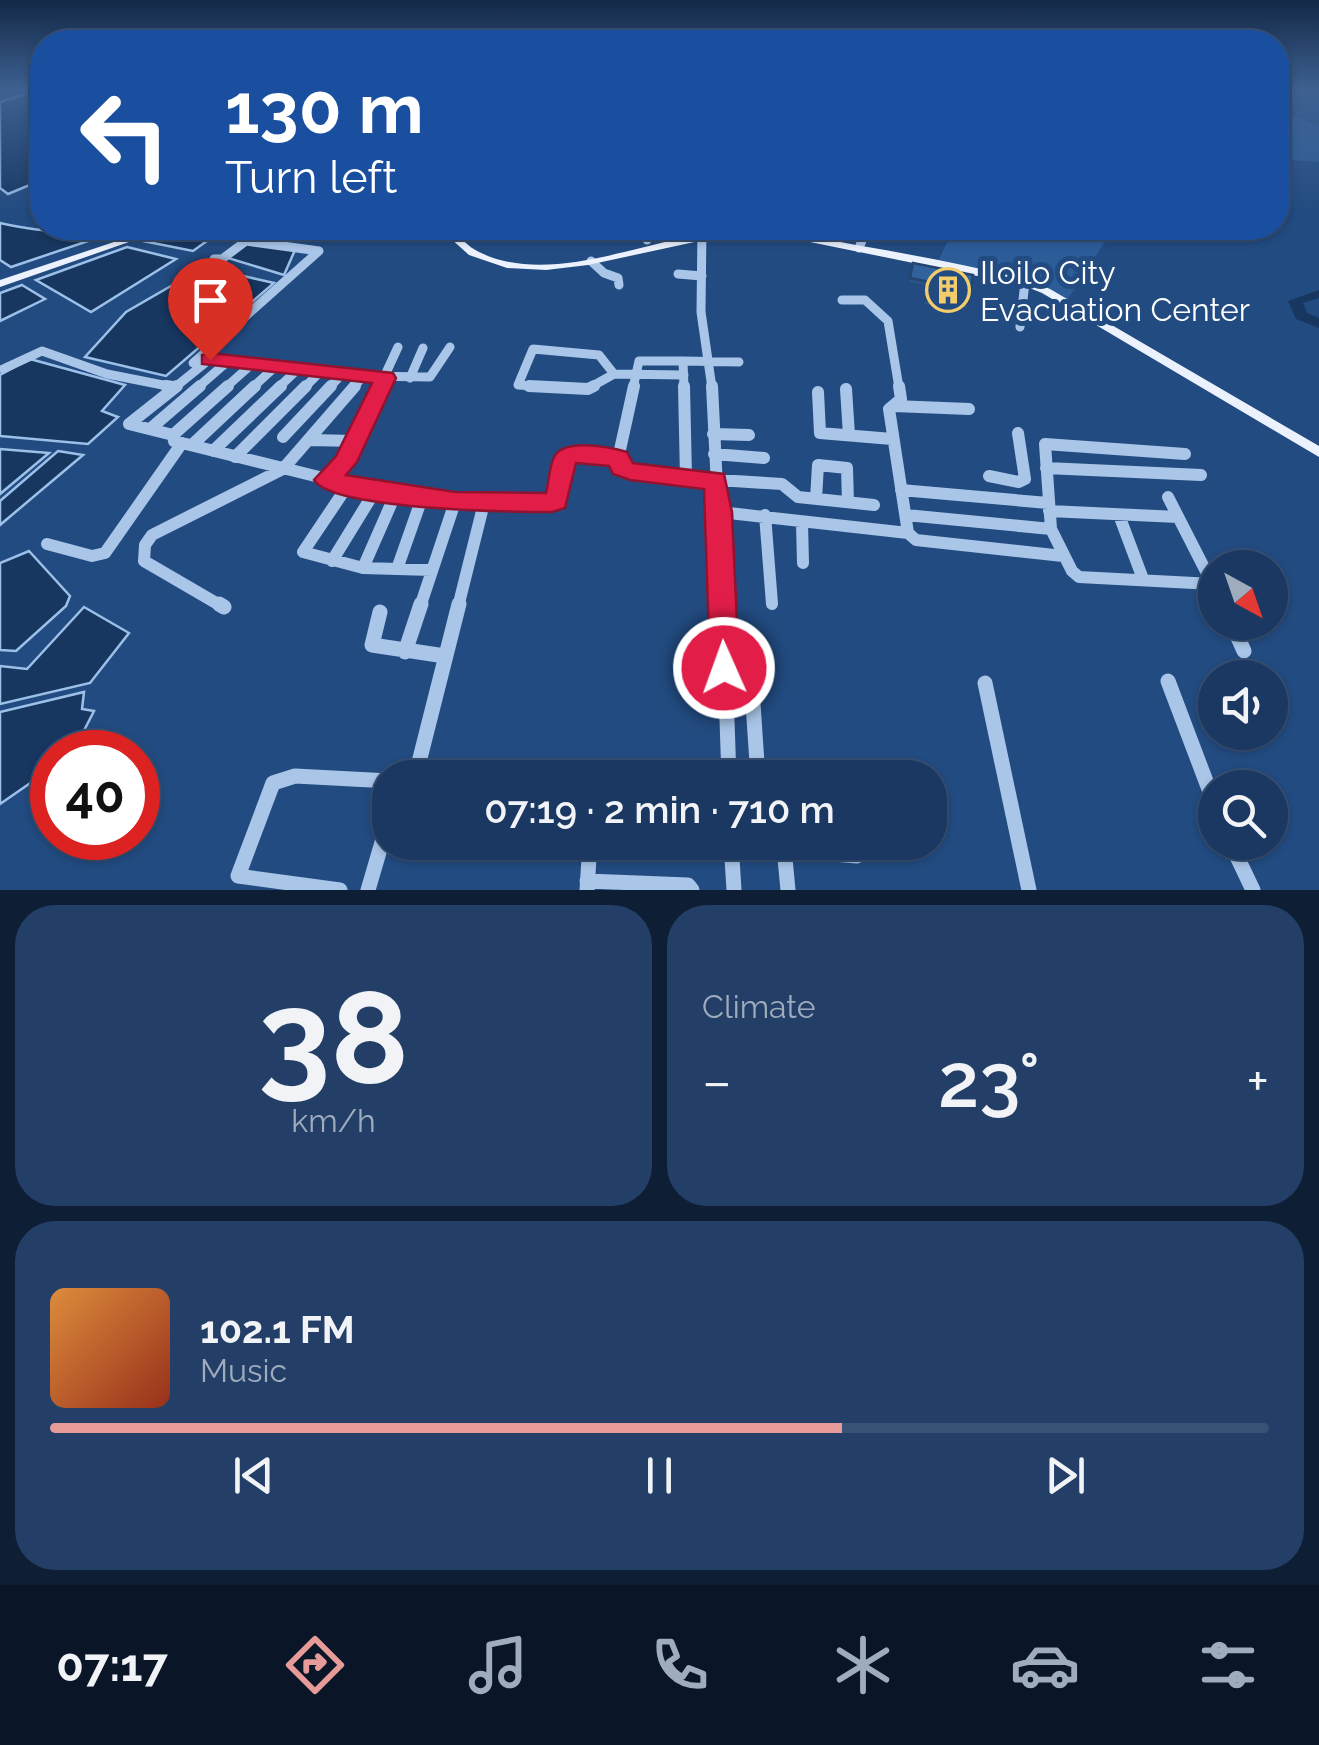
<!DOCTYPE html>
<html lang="en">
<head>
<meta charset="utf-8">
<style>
  :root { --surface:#1a3861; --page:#233f67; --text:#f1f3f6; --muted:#9facbd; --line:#385276; --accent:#e69b98 }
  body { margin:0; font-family:Raleway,sans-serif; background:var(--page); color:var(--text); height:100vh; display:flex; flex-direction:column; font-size:38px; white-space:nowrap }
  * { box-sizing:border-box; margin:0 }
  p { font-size:32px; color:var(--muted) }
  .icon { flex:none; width:55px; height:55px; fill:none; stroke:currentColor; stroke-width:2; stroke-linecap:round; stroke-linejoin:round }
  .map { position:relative; height:890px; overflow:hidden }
  .panel { display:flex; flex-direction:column; gap:15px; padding:15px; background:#0e1f35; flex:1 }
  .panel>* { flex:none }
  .hud { position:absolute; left:30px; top:30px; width:1260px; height:210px; border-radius:40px; box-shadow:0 2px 8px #0004,0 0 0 2px var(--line); background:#1a4fa0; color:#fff; overflow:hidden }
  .needle { width:65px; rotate:140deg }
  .fabs { position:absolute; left:1198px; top:550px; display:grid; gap:20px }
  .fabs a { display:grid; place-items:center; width:90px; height:90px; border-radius:50%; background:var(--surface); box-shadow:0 2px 8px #0004,0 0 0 2px var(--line); font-size:50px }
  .speed { position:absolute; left:30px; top:730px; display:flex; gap:20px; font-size:50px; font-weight:700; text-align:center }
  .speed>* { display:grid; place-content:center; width:130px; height:130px; border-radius:50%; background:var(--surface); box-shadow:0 2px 8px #0004,0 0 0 2px var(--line); line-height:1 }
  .speed .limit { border:15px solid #d22; background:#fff; color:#111 }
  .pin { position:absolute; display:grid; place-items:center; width:85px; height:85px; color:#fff; margin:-102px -42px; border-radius:50% 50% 50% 0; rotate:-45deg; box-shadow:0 0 10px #0007 }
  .pin .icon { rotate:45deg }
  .me { position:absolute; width:110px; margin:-55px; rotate:358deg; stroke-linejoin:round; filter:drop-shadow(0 0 8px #0008) }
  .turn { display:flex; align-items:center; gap:35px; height:210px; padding:0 30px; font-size:45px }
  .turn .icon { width:130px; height:130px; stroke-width:2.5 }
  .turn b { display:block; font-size:70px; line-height:85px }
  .big { font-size:75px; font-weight:600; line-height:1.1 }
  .panel .tile { flex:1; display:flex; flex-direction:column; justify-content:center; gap:15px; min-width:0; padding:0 35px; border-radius:40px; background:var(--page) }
  .panel .dial { align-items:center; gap:0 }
  .dial b { font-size:130px; line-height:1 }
  .song { display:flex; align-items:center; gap:30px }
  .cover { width:120px; height:120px; border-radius:15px; background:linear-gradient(135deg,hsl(30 70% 55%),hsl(10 70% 35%)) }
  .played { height:10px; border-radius:5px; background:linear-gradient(90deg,var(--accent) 65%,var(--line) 65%) }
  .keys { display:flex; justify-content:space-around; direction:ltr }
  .heat { display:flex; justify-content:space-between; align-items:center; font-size:55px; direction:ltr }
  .panel .tiles { flex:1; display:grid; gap:15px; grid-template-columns:1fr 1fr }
  .tile:last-child { grid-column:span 2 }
  .trip { position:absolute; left:372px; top:760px; width:575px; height:100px; border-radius:40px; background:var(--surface); box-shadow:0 2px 8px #0004,0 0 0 2px var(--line); font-weight:600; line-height:100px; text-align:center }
  .tabs { display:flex; height:160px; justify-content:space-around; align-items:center; background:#0a1627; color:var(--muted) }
  .tabs .icon { width:70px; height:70px }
  .tabs .selected { color:var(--accent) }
  .tabs b { font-size:45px; color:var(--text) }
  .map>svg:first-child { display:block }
</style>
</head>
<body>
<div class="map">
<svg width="1319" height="890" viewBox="0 0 1319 890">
  <rect width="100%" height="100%" fill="#224b81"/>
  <path fill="#2c5d99" d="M1278,111L1319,125V162L1278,159Z
    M954,228H1129L1104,243L1066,302L1046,291L937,263Z"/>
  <path fill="#173761" stroke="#9cc0e8" stroke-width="2.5" d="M35,91H42V180L8,194L0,188V102Z
    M0,223C32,231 66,232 100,237L11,267L0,260Z
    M184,228H225L193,251L143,241Z
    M246,243L295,250L284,275L228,258Z
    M127,247L176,259L91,312L36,280Z
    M195,265L274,283L166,376L85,357L126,312L183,279Z
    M22,285L45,299L0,321V293Z
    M30,359L125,385L102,411L118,417L88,444L0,436V375Z
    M0,449L49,453L0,494Z
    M58,451L83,455L0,525V501Z
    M29,551L70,596L66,606L16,651L0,650V563Z
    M84,607L129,633L90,683L0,704V666L27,669Z
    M84,692L82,709L94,711L73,752H52V768L0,804V712Z"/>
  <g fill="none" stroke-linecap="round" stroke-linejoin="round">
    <path fill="#173761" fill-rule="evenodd" d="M1319,290V298L1303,303L1307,313L1319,318V328L1296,319L1288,301Z"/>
    <path stroke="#a9c5e7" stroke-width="9" d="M646,228L647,240
      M702,228L701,312L712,388
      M859,248L867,228
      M591,261L604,273L618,278L619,285
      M678,274L702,276
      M842,300H865L888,321L899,388
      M1020,327L1025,282
      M193,363L319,251L246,241L222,259H214
      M3,369L42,351L107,374L173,387
      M614,374L684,375
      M410,378L423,348
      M174,388L210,359L363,376L430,377L450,347
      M197,388L227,362
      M225,388L252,364
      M252,388L275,367
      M278,388L298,369
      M304,388L321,371
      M329,388L343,373
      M353,388L363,376
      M379,388L398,347
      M573,388L518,385L533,349L599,355L614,374L589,388
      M633,388L639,361H683
      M684,388L683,361L739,362"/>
    <path stroke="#a9c5e7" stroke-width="12" d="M166,386L173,387
      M529,386L588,389L594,386
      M634,386L618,459L622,467L686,478L782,484L798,497L874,505
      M684,386L686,478
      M712,386L723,607
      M846,389L849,435
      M818,392L820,433L892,439
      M894,406L969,409
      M129,424L173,435L174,441L392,495L484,503L458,607
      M129,424L177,386
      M150,429L200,386
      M713,434L749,435
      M173,435L228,386
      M283,437L331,386
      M310,440L355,441
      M192,445L255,386
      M213,451L281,386
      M714,454L764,458
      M235,457L306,386
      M1046,468L1201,475
      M989,476L1019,482L1025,479L1018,433
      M326,480L345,462L380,386
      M348,485L303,552L363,568L432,570
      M901,490L1048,503
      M1168,497L1214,587
      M816,499L818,465L847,468L848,502
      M484,503H552L557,501L568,456L618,459
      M1049,511L1178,517
      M720,512L908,533L889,409L901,399L899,386
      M765,515L772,604
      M906,515L1051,529L1045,444L1185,454
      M1119,515L1143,579
      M802,523L803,563
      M1051,529L1072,571L1079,577L1213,584
      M908,533L916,540L1063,556
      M47,544L92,556L105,553L182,443
      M332,561L375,491
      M363,568L395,495
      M397,569L422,498
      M223,607L144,561L145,545L152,535L283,469L355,386
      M420,607L455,502"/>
    <path stroke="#a9c5e7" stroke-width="15" d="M219,604L224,607
      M723,604L729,778
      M380,612L372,645L445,656
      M1231,622L1244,651
      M749,644L758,778
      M405,652L421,604
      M1168,681L1215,805
      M985,683L1029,890
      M415,778L459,604
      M731,842L734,890
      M1230,842L1253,890
      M732,845L857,856
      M784,848L788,890
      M587,881L688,885L692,890
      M340,890L238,876L273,783L295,776L390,781
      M368,890L390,815
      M587,890L590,842"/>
    <path fill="#ebf2fd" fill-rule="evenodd" d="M156,228H169L0,287V280Z
      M439,228H449C458,235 468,247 479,252C560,292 671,225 757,229C791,231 823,239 856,245C914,255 972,266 1029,280L1050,289L1319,446V457L1042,293L1022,285L810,242L760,235L713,238L588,265L546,270L507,268L469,255Z"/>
  </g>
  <path fill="#2b5488" d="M913,263L968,304L967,308L924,304L929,286L909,282Z"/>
  <path fill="#32629e" stroke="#23456f" stroke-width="2.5" d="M913,263L973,275L968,304L925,300L930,282L910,278Z"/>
  <linearGradient id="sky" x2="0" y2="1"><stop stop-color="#132947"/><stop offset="0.42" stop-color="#3e6192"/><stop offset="1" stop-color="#3e6192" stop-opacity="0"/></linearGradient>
  <rect width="1319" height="215" fill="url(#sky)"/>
  <path fill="#e11d48" stroke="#92132f" stroke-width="2.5" d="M210,353L393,373L396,378L357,462L346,475L455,492L546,493C549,482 549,463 556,454C569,439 610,447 627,452L633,463L724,474L732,512L739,668L735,677L724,682L714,677L710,668L704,489L630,480L613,474L609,466L576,463L565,508L552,512C513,512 333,510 314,480L336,456L372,383L202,364V355Z"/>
  <defs>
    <g id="building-ring" transform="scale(2.25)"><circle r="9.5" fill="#224b81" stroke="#f3cc6b" stroke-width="1.5"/><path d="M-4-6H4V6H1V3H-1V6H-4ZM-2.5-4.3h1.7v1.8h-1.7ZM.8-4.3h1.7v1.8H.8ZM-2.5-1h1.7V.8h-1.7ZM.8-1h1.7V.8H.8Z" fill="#f3cc6b"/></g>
  </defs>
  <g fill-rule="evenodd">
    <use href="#building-ring" x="948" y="290"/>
  </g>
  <g text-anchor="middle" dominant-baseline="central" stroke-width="10" stroke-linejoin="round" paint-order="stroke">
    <g font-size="32" fill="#fff" stroke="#224b81" text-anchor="start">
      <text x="980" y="272">Iloilo City<tspan x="980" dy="37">Evacuation Center</tspan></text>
    </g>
  </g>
</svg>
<div class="fabs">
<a><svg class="needle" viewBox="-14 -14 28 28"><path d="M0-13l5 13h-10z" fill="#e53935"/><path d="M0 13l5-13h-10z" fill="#9facbd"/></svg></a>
<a><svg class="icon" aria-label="sound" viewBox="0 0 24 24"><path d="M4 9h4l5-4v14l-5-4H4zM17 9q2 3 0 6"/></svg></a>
<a><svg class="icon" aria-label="search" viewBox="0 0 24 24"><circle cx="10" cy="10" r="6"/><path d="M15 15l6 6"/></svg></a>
</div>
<div class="speed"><div class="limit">40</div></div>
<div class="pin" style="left:210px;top:360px;background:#d93025"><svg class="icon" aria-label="arrive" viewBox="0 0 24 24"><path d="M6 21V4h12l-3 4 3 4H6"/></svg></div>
<svg class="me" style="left:724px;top:668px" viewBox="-20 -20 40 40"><circle r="17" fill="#e11d48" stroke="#fff" stroke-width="3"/><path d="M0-11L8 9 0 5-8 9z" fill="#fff"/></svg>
<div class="trip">07:19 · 2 min · 710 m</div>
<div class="hud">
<div class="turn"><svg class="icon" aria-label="left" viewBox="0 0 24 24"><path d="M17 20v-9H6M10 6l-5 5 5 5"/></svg><div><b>130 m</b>Turn left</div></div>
</div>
</div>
<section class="panel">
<div class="tiles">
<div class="tile dial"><b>38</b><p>km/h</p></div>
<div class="tile"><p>Climate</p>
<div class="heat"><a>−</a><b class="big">23°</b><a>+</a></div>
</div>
<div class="tile">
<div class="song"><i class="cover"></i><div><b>102.1 FM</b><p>Music</p></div></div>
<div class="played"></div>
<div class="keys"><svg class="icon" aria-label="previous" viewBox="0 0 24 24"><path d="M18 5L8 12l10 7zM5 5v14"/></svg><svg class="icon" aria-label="pause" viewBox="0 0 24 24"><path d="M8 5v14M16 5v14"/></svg><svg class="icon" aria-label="next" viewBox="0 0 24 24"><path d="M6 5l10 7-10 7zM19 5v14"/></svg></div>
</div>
</div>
</section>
<nav class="tabs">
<b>07:17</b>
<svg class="icon selected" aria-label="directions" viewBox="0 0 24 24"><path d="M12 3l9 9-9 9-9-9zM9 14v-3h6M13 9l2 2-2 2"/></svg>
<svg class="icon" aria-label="music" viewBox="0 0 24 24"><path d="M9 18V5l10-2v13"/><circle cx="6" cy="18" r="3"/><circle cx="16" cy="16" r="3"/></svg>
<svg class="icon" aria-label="phone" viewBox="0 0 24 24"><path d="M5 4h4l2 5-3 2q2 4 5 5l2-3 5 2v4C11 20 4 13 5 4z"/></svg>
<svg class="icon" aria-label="climate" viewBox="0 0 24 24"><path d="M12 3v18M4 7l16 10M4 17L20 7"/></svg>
<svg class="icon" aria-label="car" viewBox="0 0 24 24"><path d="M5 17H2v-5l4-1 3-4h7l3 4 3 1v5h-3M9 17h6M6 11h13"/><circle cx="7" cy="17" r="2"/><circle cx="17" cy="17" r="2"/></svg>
<svg class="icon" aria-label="filters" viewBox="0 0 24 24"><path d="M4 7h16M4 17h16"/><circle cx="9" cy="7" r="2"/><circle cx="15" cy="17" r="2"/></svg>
</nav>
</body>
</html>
